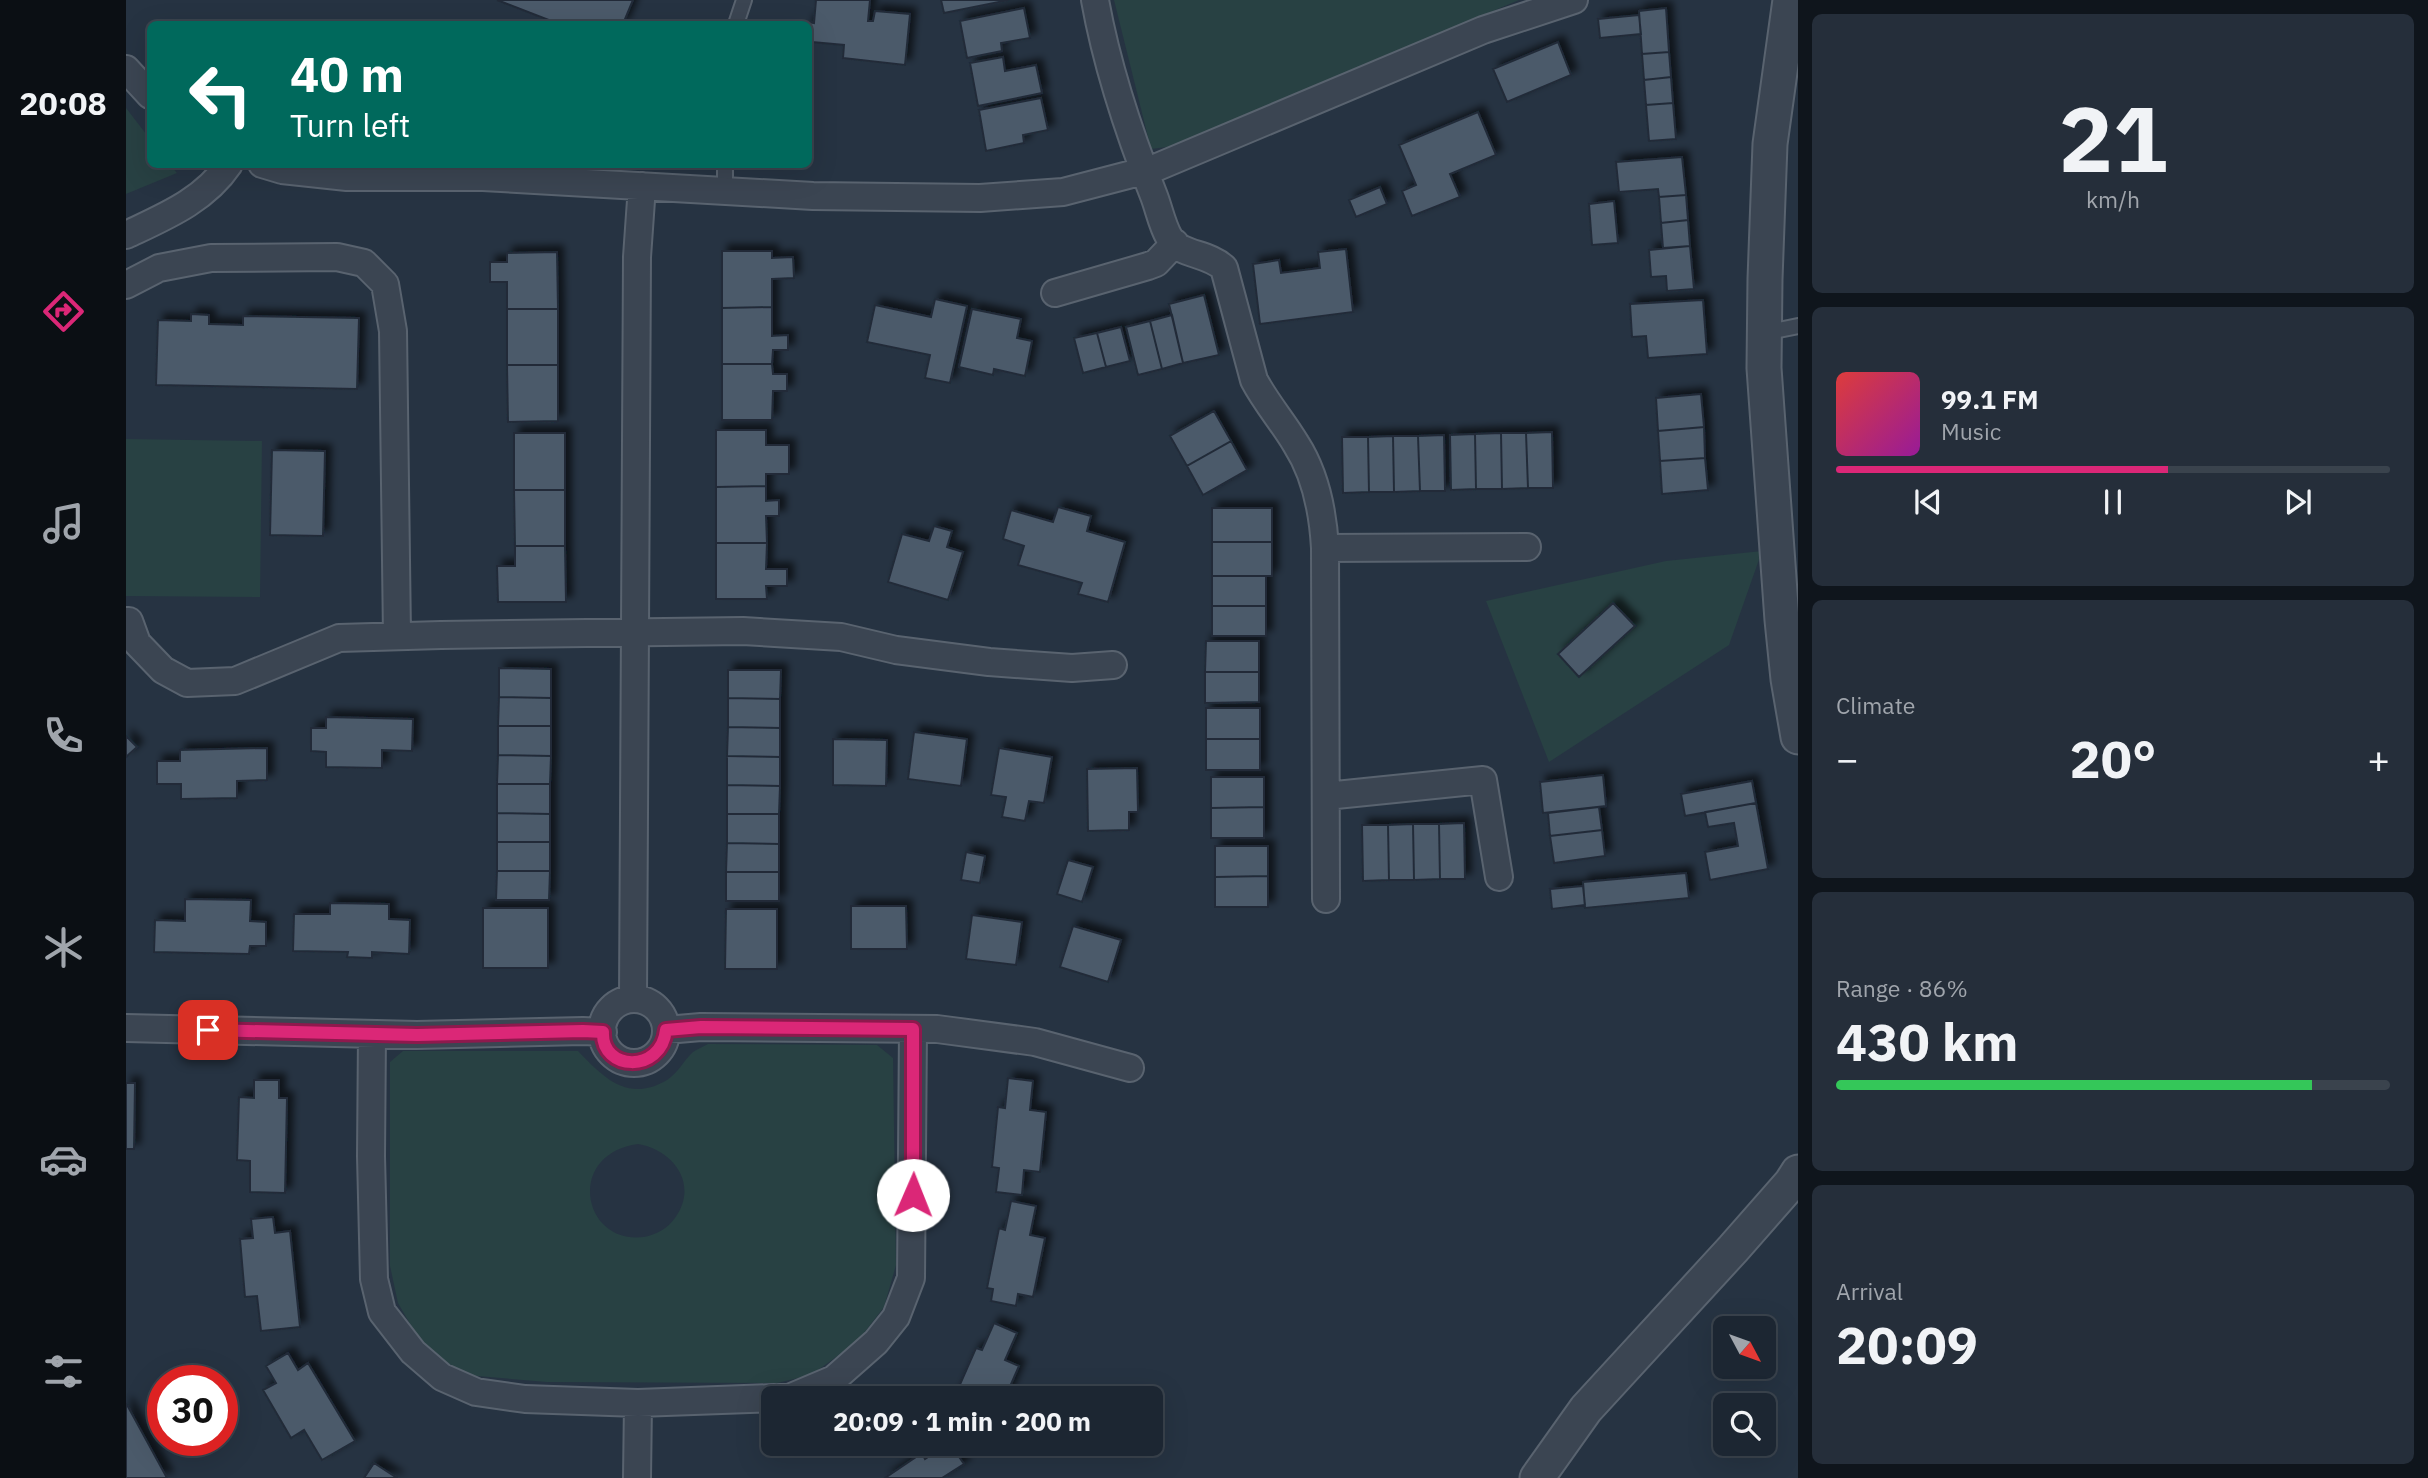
<!DOCTYPE html>
<html lang="en">
<head>
<meta charset="utf-8">
<style>
  :root { --surface:#1c2632; --page:#252e3a; --text:#f1f3f6; --muted:#a0a5ac; --line:#3a434d; --accent:#db2777 }
  body { margin:0; font-family:"IBM Plex Sans",sans-serif; background:var(--page); color:var(--text); height:100vh; display:flex; flex-direction:column; font-size:26px; white-space:nowrap }
  * { box-sizing:border-box; margin:0 }
  p { font-size:23px; color:var(--muted) }
  .icon { flex:none; width:38px; height:38px; fill:none; stroke:currentColor; stroke-width:2; stroke-linecap:round; stroke-linejoin:round }
  .map { position:relative; flex:1; overflow:hidden }
  .side { display:flex; flex-direction:column; gap:14px; padding:14px; background:#0f151c; width:630px }
  .side>* { flex:none }
  .banner { position:absolute; left:21px; top:21px; width:665px; height:147px; border-radius:10px; box-shadow:0 7px 28px #0002,0 0 0 2px var(--line); background:#00695c; color:#fff; overflow:hidden }
  .needle { width:46px; rotate:131deg }
  .buttons { position:absolute; left:1587px; top:1316px; display:grid; gap:14px }
  .buttons a { display:grid; place-items:center; width:63px; height:63px; border-radius:10px; background:var(--surface); box-shadow:0 7px 28px #0002,0 0 0 2px var(--line); font-size:35px }
  .speed { position:absolute; left:21px; top:1365px; display:flex; gap:14px; font-size:35px; font-weight:700; text-align:center }
  .speed>* { display:grid; place-content:center; width:91px; height:91px; border-radius:50%; background:var(--surface); box-shadow:0 7px 28px #0002,0 0 0 2px var(--line); line-height:1 }
  .speed .limit { border:10px solid #d22; background:#fff; color:#111 }
  .pin { position:absolute; display:grid; place-items:center; width:60px; height:60px; color:#fff; margin:-30px; border-radius:14px; box-shadow:0 4px 10px #0006 }
  .me { position:absolute; width:77px; margin:-38px; rotate:1deg; stroke-linejoin:round; filter:drop-shadow(0 0 5px #0008) }
  .turn { display:flex; align-items:center; gap:24px; height:147px; padding:0 28px; font-size:32px }
  .turn .icon { width:91px; height:91px; stroke-width:2.5 }
  .turn b { display:block; font-size:49px; line-height:60px }
  .big { font-size:52px; font-weight:700; line-height:1.1 }
  .side .widget { flex:1; display:flex; flex-direction:column; justify-content:center; gap:10px; min-width:0; padding:0 24px; border-radius:10px; background:var(--page) }
  .side .dial { align-items:center; gap:0 }
  .dial b { font-size:91px; line-height:1 }
  .song { display:flex; align-items:center; gap:21px }
  .cover { width:84px; height:84px; border-radius:10px; background:linear-gradient(135deg,hsl(0 70% 55%),hsl(300 70% 35%)) }
  .played { height:7px; border-radius:4px; background:linear-gradient(90deg,var(--accent) 60%,var(--line) 60%) }
  .keys { display:flex; justify-content:space-around; direction:ltr }
  .heat { display:flex; justify-content:space-between; align-items:center; font-size:38px; direction:ltr }
  .charge { height:10px; border-radius:5px; background:linear-gradient(90deg,#34c759 86%,var(--line) 0) }
  .trip { position:absolute; left:635px; top:1386px; width:402px; height:70px; border-radius:10px; background:var(--surface); box-shadow:0 7px 28px #0002,0 0 0 2px var(--line); font-weight:700; line-height:70px; text-align:center }
  main { display:flex; flex:1; min-height:0 }
  .tabs { display:flex; flex-direction:column; width:126px; justify-content:space-around; align-items:center; background:#0b0f14; color:var(--muted) }
  .tabs .icon { width:49px; height:49px }
  .tabs .on { color:var(--accent) }
  .tabs b { font-size:32px; color:var(--text) }
  .map>svg:first-child { display:block }
</style>
</head>
<body>
<main>
<nav class="tabs">
<b>20:08</b>
<svg class="icon on" aria-label="directions" viewBox="0 0 24 24"><path d="M12 3l9 9-9 9-9-9zM9 14v-3h6M13 9l2 2-2 2"/></svg>
<svg class="icon" aria-label="music" viewBox="0 0 24 24"><path d="M9 18V5l10-2v13"/><circle cx="6" cy="18" r="3"/><circle cx="16" cy="16" r="3"/></svg>
<svg class="icon" aria-label="phone" viewBox="0 0 24 24"><path d="M5 4h4l2 5-3 2q2 4 5 5l2-3 5 2v4C11 20 4 13 5 4z"/></svg>
<svg class="icon" aria-label="climate" viewBox="0 0 24 24"><path d="M12 3v18M4 7l16 10M4 17L20 7"/></svg>
<svg class="icon" aria-label="car" viewBox="0 0 24 24"><path d="M5 17H2v-5l4-1 3-4h7l3 4 3 1v5h-3M9 17h6M6 11h13"/><circle cx="7" cy="17" r="2"/><circle cx="17" cy="17" r="2"/></svg>
<svg class="icon" aria-label="filters" viewBox="0 0 24 24"><path d="M4 7h16M4 17h16"/><circle cx="9" cy="7" r="2"/><circle cx="15" cy="17" r="2"/></svg>
</nav>
<div class="map">
<svg width="1672" height="1478" viewBox="0 0 1672 1478">
  <defs>
    <filter id="shadow"><feDropShadow dx="6" dy="-6" stdDeviation="3.5" flood-color="#0009"/></filter>
  </defs>
  <rect width="100%" height="100%" fill="#263342"/>
  <path fill="#284143" fill-rule="evenodd" d="M988,0H1393L1048,146L1025,149Z
    M0,108L24,139V164L44,165L51,173L0,194Z
    M0,439L136,441L134,597L0,596Z
    M1636,551L1603,645L1423,762L1360,601L1540,561Z
    M582,1044L751,1045L767,1058L770,1265L758,1307L731,1342L685,1375L651,1383L421,1382L340,1375L316,1359L291,1336L272,1303L264,1266V1062L277,1051H452C478,1078 502,1103 541,1080C552,1073 558,1060 567,1052C571,1049 577,1047 582,1044ZM512,1144C548,1150 573,1185 549,1218C542,1228 530,1235 518,1237C456,1245 439,1154 512,1144Z"/>
  <path fill="#4c5a6b" stroke="#212c39" stroke-width="2" filter="url(#shadow)" d="M371,0H507L497,24H433Z
    M690,0H744L742,21H747L749,11L784,14L779,65L717,58L718,45L686,42V37L682,36V22L688,23Z
    M815,0H883L818,13Z
    M898,8L904,38L875,43L876,51L841,58L834,21Z
    M1540,8L1543,52L1516,54L1513,11Z
    M1513,15L1515,34L1474,38L1472,19Z
    M1432,42L1445,75L1381,102L1367,69Z
    M1543,52L1545,77L1518,80L1516,54Z
    M877,57L879,71L910,65L916,93L852,106L844,63Z
    M1545,77L1547,103L1520,105L1518,80Z
    M915,98L922,130L897,135L898,143L860,151L853,110Z
    M1547,103L1550,139L1523,141L1520,105Z
    M1352,112L1370,155L1324,174L1334,197L1286,216L1276,191L1290,185L1273,145Z
    M1556,157L1560,195L1533,197L1532,189L1493,192L1490,162Z
    M1254,187L1261,204L1230,217L1223,200Z
    M1560,195L1562,220L1535,223L1533,197Z
    M1488,201L1492,243L1466,245L1463,204Z
    M1562,220L1564,246L1537,248L1535,223Z
    M1564,246L1568,289L1541,291L1540,276L1525,277L1523,250Z
    M1220,249L1227,312L1134,324L1127,264L1153,260L1155,273L1194,268L1192,252Z
    M596,251H646V258L667,257L668,278L646,279V307L596,308Z
    M431,252L432,309H381V282H364V262H381V253Z
    M1078,295L1093,355L1057,363L1043,304Z
    M809,299L841,306L824,383L799,378L804,355L741,342L749,305L805,317Z
    M1577,300L1581,354L1522,358L1520,336L1506,337L1504,304Z
    M646,307V336L662,335V350H647L646,364H596V308Z
    M381,309H432V365H381Z
    M846,309L895,319L891,338L906,341L899,376L868,369L867,375L833,367Z
    M65,314L83,315V324L117,325V316L233,318L231,389L30,385L32,320L65,321Z
    M1046,315L1057,363L1036,369L1024,321Z
    M1024,321L1036,369L1012,375L1000,327Z
    M995,327L1004,361L980,367L971,333Z
    M971,333L980,367L957,373L948,338Z
    M596,364H646L647,374H661V391H647L646,420H596Z
    M381,365H432V421L382,422Z
    M1575,394L1578,427L1532,431L1530,398Z
    M1088,411L1105,441L1061,466L1044,436Z
    M1578,427L1579,458L1534,461L1532,431Z
    M590,430H640V445H663V474H640V486L590,487Z
    M1426,432L1427,488H1402L1400,433Z
    M388,433H439V490H388Z
    M1375,433H1400L1402,488L1376,489Z
    M1375,433L1376,489H1350L1349,434Z
    M1349,434L1350,489L1325,490L1324,435Z
    M1318,435L1319,491H1294L1292,436Z
    M1267,436H1292L1294,491L1268,492Z
    M1267,436L1268,492H1243L1242,437Z
    M1216,437H1242L1243,492L1217,493Z
    M1105,441L1121,470L1077,495L1061,466Z
    M146,450L199,451L197,536L144,535Z
    M1579,458L1582,490L1536,494L1534,461Z
    M640,486V501L653,500V516H640L641,543H590V487Z
    M388,490H439V546H389Z
    M932,507L965,516L961,531L999,542L982,602L952,594L956,583L892,565L898,546L877,539L885,510L927,522Z
    M1086,508H1146V542H1086Z
    M808,526L826,531L821,547L837,552L822,600L762,582L776,534L803,541Z
    M1086,542H1146V576H1086Z
    M590,543H641L640,569H661V586H640L641,599H590Z
    M389,546H439L440,602H372L371,566H389Z
    M1086,576H1140V606H1086Z
    M1487,603L1509,626L1453,677L1432,654Z
    M1086,606H1140V636H1086Z
    M1080,641H1133V672H1079Z
    M373,668L425,669V698L373,697Z
    M602,670H655L654,699L602,698Z
    M1079,672H1133V702L1079,703Z
    M373,697L425,698V726H372Z
    M602,698L654,699V728L602,727Z
    M1080,708H1134V739H1080Z
    M200,717L287,719L286,751L256,750V768L200,767V752L185,751V728H200Z
    M372,726H425V756L372,755Z
    M602,727L654,728V757L601,756Z
    M788,732L841,739L835,786L782,779Z
    M0,736L11,747L0,757Z
    M707,739L761,740L760,786L707,785Z
    M1080,739H1134V770H1080Z
    M141,748V780L111,781V798L55,799V784H31V761H54V750Z
    M873,748L926,757L918,803L903,801L899,821L876,817L880,797L865,795Z
    M372,755L425,756L424,784H371Z
    M601,756L654,757V786L601,785Z
    M1011,768L1012,812H1003V830L962,831L961,769Z
    M1477,775L1480,806L1417,813L1414,782Z
    M1085,777H1138V807L1085,808Z
    M1626,781L1630,803L1559,816L1555,794Z
    M371,784H424V814L371,813Z
    M601,785L654,786L653,814H601Z
    M1630,803L1642,869L1584,880L1579,852L1612,846L1608,823L1582,827L1579,812Z
    M1138,807V838H1085V808Z
    M1473,807L1476,830L1424,836L1422,813Z
    M371,813L424,814V842H371Z
    M601,814H653V844L601,843Z
    M1338,823L1339,879H1314L1313,824Z
    M1287,824H1313L1314,879L1288,880Z
    M1287,824L1288,880H1263L1262,825Z
    M1236,825H1262L1263,880L1237,881Z
    M1476,830L1479,856L1428,863L1424,836Z
    M371,842H424V871H371Z
    M601,843L653,844V872H600Z
    M1089,846H1142V876L1089,877Z
    M840,852L859,856L854,883L835,880Z
    M942,860L967,867L956,902L931,894Z
    M371,871H424L423,900H370Z
    M600,872H653V901H600Z
    M1560,873L1563,898L1459,908L1457,882Z
    M1142,876V907H1089V877Z
    M1457,886L1459,905L1426,909L1424,889Z
    M59,899L125,900L124,921L140,922V946H124L123,954L28,952L29,920L59,921Z
    M204,903L263,904V919L284,920L283,954L246,952V958L221,957L222,952L167,951L168,914H204Z
    M725,906H780L781,949H725Z
    M357,908H422V968H357Z
    M600,909H651V969H599Z
    M846,915L896,922L890,965L840,959Z
    M947,926L995,940L982,982L934,967Z
    M882,1078L907,1081L904,1110L920,1112L914,1172L898,1170L896,1195L870,1192L873,1168L866,1167L872,1107L879,1108Z
    M128,1080H153V1098H161L159,1193L124,1192V1161L111,1160L113,1097L128,1098Z
    M0,1083H9L8,1149H0Z
    M885,1201L910,1206L904,1235L919,1238L907,1297L892,1294L890,1306L865,1301L867,1289L861,1288L873,1228L879,1230Z
    M147,1217L149,1233L164,1231L174,1327L135,1331L131,1296L119,1297L114,1239L127,1238L125,1219Z
    M868,1323L891,1333L879,1360L893,1366L879,1398H828L850,1348L856,1350Z
    M162,1353L172,1370L182,1363L229,1441L196,1460L178,1430L165,1438L137,1390L150,1383L140,1366Z
    M0,1403L41,1478H0Z
    M821,1444H824L838,1464L816,1478H759L796,1453L799,1459Z
    M248,1463L271,1478H238Z"/>
  <g fill="none" stroke-linecap="round" stroke-linejoin="round">
    <g stroke="#59636f" stroke-width="18">
      <path id="service" d="M610,24L618,0
        M599,164V191
        M1638,333L1672,326"/>
    </g>
    <g stroke="#59636f" stroke-width="30">
      <path id="minor" d="M969,0C981,67 1003,133 1028,196C1033,209 1036,225 1043,237C1054,256 1081,252 1098,268L1128,380C1140,403 1157,422 1170,444C1190,475 1197,512 1199,548L1200,899
        M0,69L24,95
        M136,164L156,170L221,177H357L687,196L854,198L937,192L1029,168L1357,30L1448,0
        M0,235C38,217 78,201 103,164
        M0,285L33,268L85,258L211,257L238,263L259,284L267,331L271,636
        M929,293L1022,266L1030,263L1049,243
        M1199,548L1401,547
        M0,621H3L11,643L37,670L61,683L109,681L213,638L315,635L617,631L715,637L770,650L863,662L946,668L987,665
        M1200,796L1357,780L1373,877
        M507,998L511,257L516,186
        M476 1031a32 32 0 1 1 64 0a32 32 0 1 1-64 0Z
        M0,1028L291,1035L457,1031L477,1032
        M540,1030L575,1027L811,1029L909,1042L1004,1068
        M246,1034L245,1156L248,1279L256,1312L287,1352L316,1377L350,1392L399,1399L512,1403L648,1398
        M653,1398H663L708,1379L750,1342L770,1317L785,1278L787,1029
        M511,1478L512,1403"/>
    </g>
    <g stroke="#59636f" stroke-width="37">
      <path id="tertiary" d="M1664,0L1644,144L1639,279L1638,368L1656,620L1662,679L1672,737
        M1411,1478L1460,1409L1607,1249L1665,1183L1672,1172"/>
    </g>
    <use href="#service" stroke="#3b4552" stroke-width="14"/>
    <use href="#minor" stroke="#3b4552" stroke-width="26"/>
    <use href="#tertiary" stroke="#3b4552" stroke-width="33"/>
  </g>
  <g fill="none" stroke-linecap="round" stroke-linejoin="round">
    <g stroke="#8e194d" stroke-width="18">
      <path id="route" d="M82,1030L291,1035L457,1031L477,1032C475,1071 535,1074 540,1030L575,1027L787,1029V1195"/>
    </g>
    <use href="#route" stroke="#db2777" stroke-width="12"/>
  </g>
</svg>
<div class="buttons">
<a><svg class="needle" viewBox="-14 -14 28 28"><path d="M0-13l5 13h-10z" fill="#e53935"/><path d="M0 13l5-13h-10z" fill="#a0a5ac"/></svg></a>
<a><svg class="icon" aria-label="search" viewBox="0 0 24 24"><circle cx="10" cy="10" r="6"/><path d="M15 15l6 6"/></svg></a>
</div>
<div class="speed"><div class="limit">30</div></div>
<div class="pin" style="left:82px;top:1030px;background:#d93025"><svg class="icon" aria-label="arrive" viewBox="0 0 24 24"><path d="M6 21V4h12l-3 4 3 4H6"/></svg></div>
<svg class="me" style="left:787px;top:1195px" viewBox="-20 -20 40 40"><circle r="19" fill="#fff"/><path d="M0-13L10 11 0 6-10 11z" fill="#db2777"/></svg>
<div class="trip">20:09 · 1 min · 200 m</div>
<div class="banner">
<div class="turn"><svg class="icon" aria-label="left" viewBox="0 0 24 24"><path d="M17 20v-9H6M10 6l-5 5 5 5"/></svg><div><b>40 m</b>Turn left</div></div>
</div>
</div>
<section class="side">
<div class="widget dial"><b>21</b><p>km/h</p></div>
<div class="widget">
<div class="song"><i class="cover"></i><div><b>99.1 FM</b><p>Music</p></div></div>
<div class="played"></div>
<div class="keys"><svg class="icon" aria-label="previous" viewBox="0 0 24 24"><path d="M18 5L8 12l10 7zM5 5v14"/></svg><svg class="icon" aria-label="pause" viewBox="0 0 24 24"><path d="M8 5v14M16 5v14"/></svg><svg class="icon" aria-label="next" viewBox="0 0 24 24"><path d="M6 5l10 7-10 7zM19 5v14"/></svg></div>
</div>
<div class="widget"><p>Climate</p>
<div class="heat"><a>−</a><b class="big">20°</b><a>+</a></div>
</div>
<div class="widget"><p>Range · 86%</p><b class="big">430 km</b><div class="charge"></div></div>
<div class="widget"><p>Arrival</p><b class="big">20:09</b></div>
</section>
</main>
</body>
</html>
